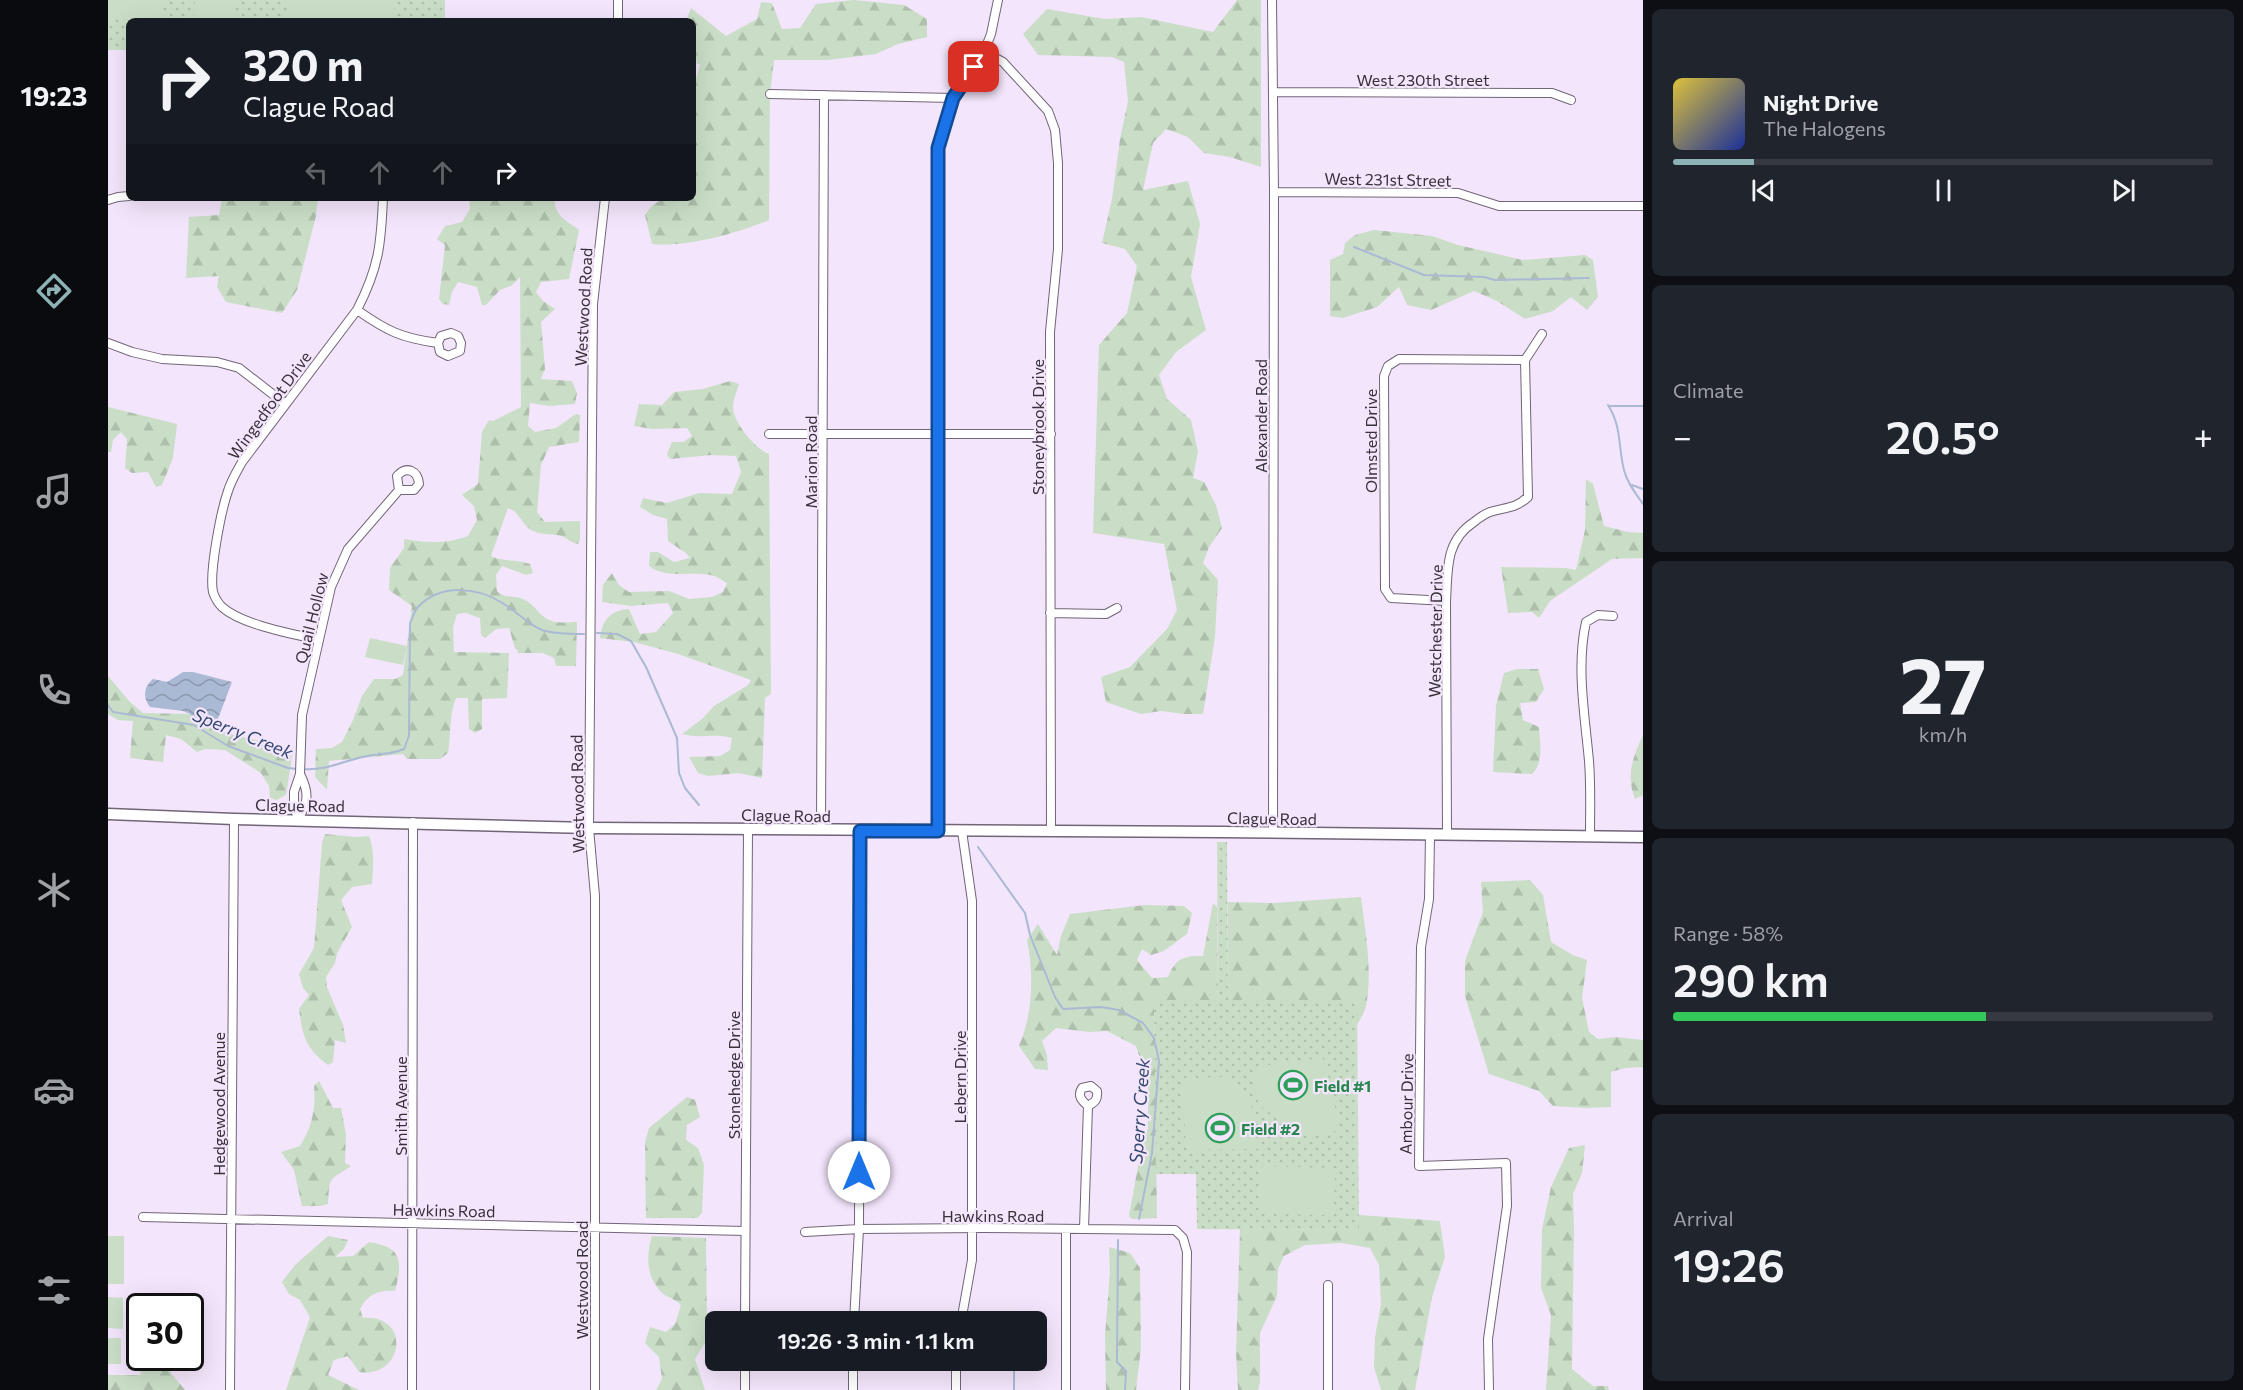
<!DOCTYPE html>
<html lang="en">
<head>
<meta charset="utf-8">
<style>
  :root { --surface:#171b24; --page:#20242c; --text:#f1f3f6; --muted:#9ea1a6; --line:#363941; --accent:#8cb2b5 }
  body { margin:0; font-family:Commissioner,sans-serif; background:var(--page); color:var(--text); height:100vh; display:flex; flex-direction:column; font-size:22px; white-space:nowrap }
  * { box-sizing:border-box; margin:0 }
  p { font-size:20px; color:var(--muted) }
  .icon { flex:none; width:33px; height:33px; fill:none; stroke:currentColor; stroke-width:2; stroke-linecap:round; stroke-linejoin:round }
  .map { position:relative; flex:1; overflow:hidden }
  .sheet { display:flex; flex-direction:column; gap:9px; padding:9px; background:#0d0f14; width:600px }
  .sheet>* { flex:none }
  .top-card { position:absolute; left:18px; top:18px; width:570px; height:183px; border-radius:9px; box-shadow:0 6px 24px #0002; background:#171b24; color:var(--text); overflow:hidden }
  .speed { position:absolute; left:18px; top:1293px; display:flex; gap:12px; font-size:30px; font-weight:700; text-align:center }
  .speed>* { display:grid; place-content:center; width:78px; height:78px; border-radius:50%; background:var(--surface); box-shadow:0 6px 24px #0002; line-height:1 }
  .speed .limit { border:3px solid #111; border-radius:9px; background:#fff; color:#111 }
  .pin { position:absolute; display:grid; place-items:center; width:51px; height:51px; color:#fff; margin:-26px; border-radius:12px; box-shadow:0 3px 9px #0006 }
  .me { position:absolute; width:66px; margin:-33px; rotate:0deg; stroke-linejoin:round; filter:drop-shadow(0 0 4px #0008) }
  .turn { display:flex; align-items:center; gap:21px; height:126px; padding:0 18px; font-size:27px }
  .turn .icon { width:78px; height:78px; stroke-width:2.5 }
  .turn b { display:block; font-size:42px; line-height:51px }
  .lanes { display:flex; align-items:center; height:57px; padding:0 18px; background:#0003; justify-content:center; gap:30px; direction:ltr }
  .lanes .off { opacity:.35 }
  .big { font-size:45px; font-weight:600; line-height:1.1 }
  .sheet .tile { flex:1; display:flex; flex-direction:column; justify-content:center; gap:9px; min-width:0; padding:0 21px; border-radius:9px; background:var(--page) }
  .sheet .dial { align-items:center; gap:0 }
  .dial b { font-size:78px; line-height:1 }
  .song { display:flex; align-items:center; gap:18px }
  .cover { width:72px; height:72px; border-radius:9px; background:linear-gradient(135deg,hsl(50 70% 55%),hsl(230 70% 35%)) }
  .played { height:6px; border-radius:3px; background:linear-gradient(90deg,var(--accent) 15%,var(--line) 15%) }
  .keys { display:flex; justify-content:space-around; direction:ltr }
  .heat { display:flex; justify-content:space-between; align-items:center; font-size:33px; direction:ltr }
  .charge { height:9px; border-radius:4px; background:linear-gradient(90deg,#34c759 58%,var(--line) 0) }
  .trip { position:absolute; left:597px; top:1311px; width:342px; height:60px; border-radius:9px; background:var(--surface); box-shadow:0 6px 24px #0002; font-weight:600; line-height:60px; text-align:center }
  main { display:flex; flex:1; min-height:0 }
  .tab-bar { display:flex; flex-direction:column; width:108px; justify-content:space-around; align-items:center; background:#090b0e; color:var(--muted) }
  .tab-bar .icon { width:42px; height:42px }
  .tab-bar .selected { color:var(--accent) }
  .tab-bar b { font-size:27px; color:var(--text) }
  .map>svg:first-child { display:block }
</style>
</head>
<body>
<main>
<nav class="tab-bar">
<b>19:23</b>
<svg class="icon selected" aria-label="directions" viewBox="0 0 24 24"><path d="M12 3l9 9-9 9-9-9zM9 14v-3h6M13 9l2 2-2 2"/></svg>
<svg class="icon" aria-label="music" viewBox="0 0 24 24"><path d="M9 18V5l10-2v13"/><circle cx="6" cy="18" r="3"/><circle cx="16" cy="16" r="3"/></svg>
<svg class="icon" aria-label="phone" viewBox="0 0 24 24"><path d="M5 4h4l2 5-3 2q2 4 5 5l2-3 5 2v4C11 20 4 13 5 4z"/></svg>
<svg class="icon" aria-label="climate" viewBox="0 0 24 24"><path d="M12 3v18M4 7l16 10M4 17L20 7"/></svg>
<svg class="icon" aria-label="car" viewBox="0 0 24 24"><path d="M5 17H2v-5l4-1 3-4h7l3 4 3 1v5h-3M9 17h6M6 11h13"/><circle cx="7" cy="17" r="2"/><circle cx="17" cy="17" r="2"/></svg>
<svg class="icon" aria-label="filters" viewBox="0 0 24 24"><path d="M4 7h16M4 17h16"/><circle cx="9" cy="7" r="2"/><circle cx="15" cy="17" r="2"/></svg>
</nav>
<div class="map">
<svg width="1535" height="1390" viewBox="0 0 1535 1390">
  <defs>
    <pattern id="forest-firs" width="22" height="20" patternUnits="userSpaceOnUse" patternTransform="scale(1.5)"><rect width="22" height="20" fill="#cadec7"/><path d="M5 1l3.5 6h-7zM16 11l3.5 6h-7z" fill="#aebfac"/></pattern>
    <pattern id="park-dots" width="8" height="8" patternUnits="userSpaceOnUse" patternTransform="scale(1.5)"><rect width="8" height="8" fill="#cadec7"/><path d="M2 2h.1M6 6h.1" fill="none" stroke="#aebfac" stroke-width="1.8" stroke-linecap="round"/></pattern>
    <pattern id="water-waves" width="16" height="10" patternUnits="userSpaceOnUse" patternTransform="scale(1.5)"><rect width="16" height="10" fill="#aab9d4"/><path d="M0 5q4-4 8 0t8 0" fill="none" stroke="#8b97ad"/></pattern>
  </defs>
  <rect width="100%" height="100%" fill="#f3e5fb"/>
  <path fill="url(#forest-firs)" d="M746,0L796,5L819,19V37L790,44L768,54L720,60H666L662,94L661,220C631,233 577,248 544,244L537,215C550,195 563,198 585,198V90L592,64H589L585,43V21H578L583,8L618,36L649,19L653,2L664,3L674,29L692,28L708,4Z
    M1129,0H1153V167L1122,157L1096,153L1080,137L1058,129L1045,143L1035,190L1080,181L1092,224L1083,277L1098,330L1068,352L1051,375L1059,399L1083,420L1090,451L1085,478L1096,482L1108,505L1114,528L1101,547L1095,563L1110,580L1107,637L1095,714H1076L1053,711L1033,714L998,702L993,677L1022,667L1059,629L1069,610L1056,544L985,533L991,345L1019,313L1029,266L1017,249L994,243L1004,199L1012,139L1020,101L1016,62L1004,57L930,55L915,34L939,9L997,19L1033,17L1105,32Z
    M114,198H210L208,216L189,290L174,313L118,302L109,287L111,276L78,278L81,217L111,215Z
    M361,198H447C445,215 459,221 471,230L461,279L433,282L428,292L435,301L447,309L433,322L437,369L433,379L464,381L469,393L467,404L442,406L422,403L420,426L427,432L448,428L468,414L472,415L471,442L441,447L433,465L429,512L437,522L472,521V540L470,544C463,543 460,538 453,536C443,533 430,536 420,528C413,521 411,512 400,508L383,556C395,562 408,559 422,564L425,573L418,575L394,566L388,575L389,591C396,599 406,595 415,599C426,603 431,616 441,620C449,624 461,622 469,622L468,666H448L446,658L435,653H409L410,651L407,648L401,628L388,629L377,638L373,635L372,618L358,613L349,614L345,627L346,652L401,653L399,698L374,699V729L367,733L361,729L360,698H348C341,715 343,734 340,753L332,759H299L295,754L221,761L219,790L207,777L208,749L224,748L234,742L245,720L254,696L266,679H287L295,675L304,606L281,590L282,568L296,548V539C319,543 338,544 360,536L369,520L366,506L354,495L370,484L374,432L381,420L385,421L413,407L412,277L403,286L392,290L378,305H374L369,287L350,282L344,292L341,305L335,304L331,299L337,245L329,239L337,226L354,222L362,209Z
    M1266,230L1324,236L1350,245L1415,260L1477,255L1485,260L1490,297L1479,310L1463,297L1445,311L1417,319L1389,301L1366,291L1323,310L1299,305L1291,287L1269,307L1235,318L1222,316V260L1235,254L1237,243L1247,235Z
    M622,381L631,384C629,391 625,399 625,407C624,421 648,450 661,454L663,694L657,698L654,778L630,773L600,776L590,773L581,757L612,756L622,750L624,738C605,733 591,739 574,734L594,719L606,706L640,685L643,680L570,654L526,642L492,638C494,620 503,610 521,609L532,634L548,632L565,613L560,603L522,606L494,602L495,585L504,573L511,585L521,592L561,591L581,599L604,597L615,592L619,583C615,581 610,577 606,576C586,570 559,580 541,566L542,552H550L566,562L582,558L578,553L560,541L559,519L545,515L532,507L535,498L559,503L591,493L624,494L633,472L628,456L603,455L562,459L559,454L564,442H575L584,436L579,428L544,429L526,426L531,404L554,405L566,392L595,389Z
    M0,407L69,424L65,458L54,485L48,487L40,472L24,473L17,468L19,439L13,432L5,440L3,452H0Z
    M1478,479L1485,484L1496,526L1520,532L1535,533V558L1504,559L1442,601L1431,618L1424,612L1400,613L1393,567L1458,568L1468,570L1477,530Z
    M1409,669H1430L1436,689L1428,702L1412,703L1415,720L1431,727C1432,744 1436,762 1424,774L1385,772L1388,706L1396,673Z
    M0,676L22,702L35,713L82,714C99,733 147,738 170,746C175,748 180,753 184,757L178,795L169,800L162,798L161,786L153,773L117,750L97,749L89,752L73,739L58,735L55,762L22,758L25,721L10,720L0,714Z
    M1535,735V795L1527,799C1518,775 1524,759 1535,735Z
    M217,834L247,837L261,836C267,851 265,868 264,884L244,887L233,900L244,927L229,953L227,963L218,977L219,987L235,1025L238,1043L227,1040L225,1062L220,1065C197,1047 195,1038 191,1009L201,995L195,988L191,974L206,948L214,843Z
    M1422,880L1435,895L1443,942L1465,955L1479,960L1474,998L1481,1032L1490,1039L1508,1037L1535,1040V1067L1517,1068L1503,1072V1107L1480,1108L1445,1106L1431,1091L1381,1074L1357,996V961L1375,912L1373,882Z
    M1253,897C1257,930 1264,967 1259,1000C1258,1014 1248,1026 1240,1037L1120,1000V902L1165,903Z
    M1105,903L1109,907L1110,1000H1046L1049,1218L1024,1219L1021,1216L1034,1144L1040,1128V1083L1028,1046L999,1031L981,1032L948,1028L934,1041L939,1055L940,1070L927,1069L911,1046C925,1013 926,975 919,940L930,924L949,955L953,936L962,914L1037,905L1076,906L1084,913L1079,934L1056,951L1043,955L1034,949L1029,960L1044,978L1060,977C1068,958 1075,956 1095,956Z
    M211,1081L225,1108H233L238,1134L237,1163L243,1166C220,1182 222,1174 220,1204L212,1206H194L186,1170L173,1152L192,1146C204,1127 208,1109 206,1086Z
    M579,1097L587,1100L592,1117L579,1125L578,1140L590,1148L596,1165L594,1213L589,1218H538L537,1142L541,1128Z
    M1477,1145L1474,1173L1465,1194L1466,1229L1464,1369L1485,1386H1500L1501,1390H1438L1443,1315L1433,1288L1434,1229L1443,1187L1461,1148Z
    M1251,1215L1332,1221L1337,1257L1324,1297L1307,1390H1273L1266,1367L1267,1337L1273,1304L1271,1265L1262,1248L1233,1243L1197,1245L1176,1256L1170,1269L1169,1296L1152,1333V1382L1150,1390H1130L1128,1353L1132,1229L1251,1230Z
    M220,1236L240,1240L236,1249L227,1257L245,1256L261,1242C296,1247 294,1263 287,1291C270,1290 260,1294 252,1309L255,1318C304,1314 296,1379 251,1372L240,1356L226,1360L220,1375L251,1390H178L202,1317L192,1300L181,1294L174,1282L187,1265Z
    M544,1236L598,1238L599,1325L597,1343L587,1359L597,1390H548L554,1379L551,1357L537,1343L542,1327L558,1332L567,1324L573,1305C566,1298 558,1297 553,1292C538,1276 538,1255 544,1236Z
    M1001,1247L1022,1253L1032,1268L1033,1348L1028,1390H998L997,1335L1002,1272Z
    M31,1307L32,1358H61L63,1373L77,1390H0V1375H33L26,1353Z"/>
  <path fill="url(#park-dots)" d="M0,0H337V21H21V50H0Z
    M1109,842H1119L1120,1000H1249L1251,1230L1089,1229L1088,1174H1048L1046,1000H1110Z"/>
  <path fill="#cadec7" d="M0,0H54V20L0,19Z
    M87,0H128V21H86Z
    M182,0H286V21H178Z
    M262,638L299,646L295,665L257,657Z
    M1214,1058L1217,1061L1232,1131L1191,1135L1150,1104L1145,1067Z
    M1119,1077L1145,1109L1150,1149L1081,1150L1078,1147L1074,1078Z
    M1154,1166L1227,1168L1226,1215L1153,1214Z
    M0,1236H16V1284H0Z
    M0,1297L15,1298V1329L0,1328Z
    M0,1338H13V1364H0Z"/>
  <path fill="url(#water-waves)" d="M75,672H85L124,682L108,724L90,722L82,714L75,711L42,707C35,698 35,687 45,679L59,682Z"/>
  <g fill="none" stroke-linecap="round" stroke-linejoin="round">
    <path stroke="#aab9d4" stroke-width="2" d="M1246,247L1316,275L1376,277L1387,280L1481,278
      M1500,405C1514,427 1510,447 1516,470C1519,483 1528,494 1535,504
      M1502,406H1535
      M1524,485L1535,489
      M489,633L509,634L523,641L538,667L569,738L571,773L577,788L591,805
      M0,705L5,712L86,725L120,746L180,768L189,769
      M195,769C219,771 237,760 259,756C273,753 282,755 296,749L301,736L302,623C305,618 306,611 310,607C333,583 370,587 396,604C408,611 421,625 434,630C446,634 463,634 476,634
      M870,847L917,913L922,935L947,997L955,1009L993,1007L1011,1010L1035,1023L1046,1038L1051,1061L1044,1153L1031,1219
      M1010,1240L1009,1362L1018,1371L1017,1390
      M906,1390V1360"/>
    <g stroke="#716578" stroke-width="10">
      <path id="minor" d="M510,0V21
        M1164,0L1166,192L1165,833
        M876,52L895,62L940,111L947,130L950,163V249L942,332L943,832
        M1165,92L1444,93L1463,100
        M662,94L845,98
        M1166,192L1350,193L1391,206H1535
        M0,200L10,197L21,196
        M249,310C279,331 293,338 330,343L332,352L340,356L352,351L353,343L350,336L343,333L333,336L330,343
        M0,343L24,352L54,359L109,362L131,368L176,403
        M661,434H943
        M1338,601L1283,598L1277,589L1276,376L1280,366L1291,359L1417,360
        M942,613L998,614L1009,608
        M211,640C185,634 134,625 114,607C110,603 107,598 105,592C101,572 113,511 120,491C123,481 129,471 134,462L249,310C271,267 273,245 275,198
        M190,819L186,806V792L192,774L194,715L223,587L240,549L291,490H306L311,484C310,471 299,465 289,476L291,490
        M190,819C201,802 201,792 192,774
        M713,830L716,95
        M830,831V149L845,98L876,52L883,34L890,0
        M1322,835L1321,899L1313,947L1311,1166L1398,1163L1399,1206L1380,1339L1381,1390
        M1339,835L1338,601C1340,569 1337,541 1366,522C1371,518 1376,514 1382,512C1398,507 1407,509 1420,497L1417,360L1434,334
        M1482,836C1482,811 1483,786 1481,761C1477,716 1468,667 1478,622L1490,615L1505,616
        M35,1217L637,1231
        M976,1229L980,1106C974,1101 969,1096 974,1088L983,1086L989,1091C990,1100 987,1102 980,1106
        M697,1232L751,1229L875,1228L1067,1230L1075,1238L1079,1252L1077,1390
        M637,1322L640,829
        M746,1322L751,1229L752,830
        M853,1322L864,1260V901L854,831
        M122,1390L126,819
        M304,1390L305,822
        M487,1390V896L481,828L485,304L497,198
        M637,1390V1360
        M745,1390V1360
        M848,1390V1360
        M958,1390V1229
        M1220,1390V1285"/>
    </g>
    <g stroke="#716578" stroke-width="13">
      <path id="major" d="M0,814L126,819L481,828L1113,832L1535,837"/>
    </g>
    <use href="#minor" stroke="#fff" stroke-width="8"/>
    <use href="#major" stroke="#fff" stroke-width="10"/>
  </g>
  <g fill="none" stroke-linecap="round" stroke-linejoin="round">
    <g stroke="#114b97" stroke-width="15">
      <path id="route" d="M751,1172L752,831H830V148L845,98L866,67"/>
    </g>
    <use href="#route" stroke="#1a73e8" stroke-width="10"/>
  </g>
  <defs>
    <g id="stadium-ring" transform="scale(1.5)"><circle r="9.5" fill="#f3e5fb" stroke="#2e9e5b" stroke-width="1.5"/><path d="M0-5a6.5 5 0 1 0 0 10a6.5 5 0 1 0 0-10ZM-3.5-1.8h7v3.6h-7Z" fill="#2e9e5b"/></g>
  </defs>
  <g fill-rule="evenodd">
    <use href="#stadium-ring" x="1185" y="1085"/>
    <use href="#stadium-ring" x="1112" y="1128"/>
  </g>
  <g text-anchor="middle" dominant-baseline="central" stroke-width="4.5" stroke-linejoin="round" paint-order="stroke">
    <g font-size="16" fill="#37313a" stroke="#f3e5fb">
      <text x="1315" y="79">West 230th Street</text>
      <text transform="translate(1280 179) rotate(1)">West 231st Street</text>
      <text transform="translate(475 307) rotate(-87)">Westwood Road</text>
      <text transform="translate(161 405) rotate(-54)">Wingedfoot Drive</text>
      <text transform="translate(1152 416) rotate(-90)">Alexander Road</text>
      <text transform="translate(929 427) rotate(-90)">Stoneybrook Drive</text>
      <text transform="translate(1262 441) rotate(-90)">Olmsted Drive</text>
      <text transform="translate(702 462) rotate(-90)">Marion Road</text>
      <text transform="translate(203 618) rotate(-76)">Quail Hollow</text>
      <text transform="translate(1327 631) rotate(-89)">Westchester Drive</text>
      <text transform="translate(469 794) rotate(-91)">Westwood Road</text>
      <text transform="translate(192 805) rotate(1)">Clague Road</text>
      <text transform="translate(678 815) rotate(1)">Clague Road</text>
      <text transform="translate(1164 818) rotate(1)">Clague Road</text>
      <text transform="translate(625 1075) rotate(-90)">Stonehedge Drive</text>
      <text transform="translate(851 1077) rotate(-90)">Lebern Drive</text>
      <text transform="translate(110 1104) rotate(-90)">Hedgewood Avenue</text>
      <text transform="translate(1298 1104) rotate(-89)">Ambour Drive</text>
      <text transform="translate(292 1106) rotate(-90)">Smith Avenue</text>
      <text transform="translate(336 1210) rotate(1)">Hawkins Road</text>
      <text x="885" y="1215">Hawkins Road</text>
      <text transform="translate(473 1280) rotate(-90)">Westwood Road</text>
    </g>
    <g font-size="16" font-weight="bold" fill="#27864d" stroke="#f3e5fb" text-anchor="start">
      <text x="1206" y="1085">Field #1</text>
      <text x="1133" y="1128">Field #2</text>
    </g>
    <g font-size="18" font-style="italic" fill="#334870" stroke="#f3e5fb">
      <text transform="translate(135 733) rotate(22)">Sperry Creek</text>
      <text transform="translate(1031 1111) rotate(-86)">Sperry Creek</text>
    </g>
  </g>
</svg>
<div class="speed"><div class="limit">30</div></div>
<div class="pin" style="left:866px;top:67px;background:#d93025"><svg class="icon" aria-label="arrive" viewBox="0 0 24 24"><path d="M6 21V4h12l-3 4 3 4H6"/></svg></div>
<svg class="me" style="left:751px;top:1172px" viewBox="-20 -20 40 40"><circle r="19" fill="#fff"/><path d="M0-13L10 11 0 6-10 11z" fill="#1a73e8"/></svg>
<div class="trip">19:26 · 3 min · 1.1 km</div>
<div class="top-card">
<div class="turn"><svg class="icon" aria-label="right" viewBox="0 0 24 24"><path d="M7 20v-9h11M14 6l5 5-5 5"/></svg><div><b>320 m</b>Clague Road</div></div>
<div class="lanes"><svg class="icon off" aria-label="left" viewBox="0 0 24 24"><path d="M17 20v-9H6M10 6l-5 5 5 5"/></svg><svg class="icon off" aria-label="ahead" viewBox="0 0 24 24"><path d="M12 20V5M6 11l6-6 6 6"/></svg><svg class="icon off" aria-label="ahead" viewBox="0 0 24 24"><path d="M12 20V5M6 11l6-6 6 6"/></svg><svg class="icon" aria-label="right" viewBox="0 0 24 24"><path d="M7 20v-9h11M14 6l5 5-5 5"/></svg></div>
</div>
</div>
<section class="sheet">
<div class="tile">
<div class="song"><i class="cover"></i><div><b>Night Drive</b><p>The Halogens</p></div></div>
<div class="played"></div>
<div class="keys"><svg class="icon" aria-label="previous" viewBox="0 0 24 24"><path d="M18 5L8 12l10 7zM5 5v14"/></svg><svg class="icon" aria-label="pause" viewBox="0 0 24 24"><path d="M8 5v14M16 5v14"/></svg><svg class="icon" aria-label="next" viewBox="0 0 24 24"><path d="M6 5l10 7-10 7zM19 5v14"/></svg></div>
</div>
<div class="tile"><p>Climate</p>
<div class="heat"><a>−</a><b class="big">20.5°</b><a>+</a></div>
</div>
<div class="tile dial"><b>27</b><p>km/h</p></div>
<div class="tile"><p>Range · 58%</p><b class="big">290 km</b><div class="charge"></div></div>
<div class="tile"><p>Arrival</p><b class="big">19:26</b></div>
</section>
</main>
</body>
</html>
